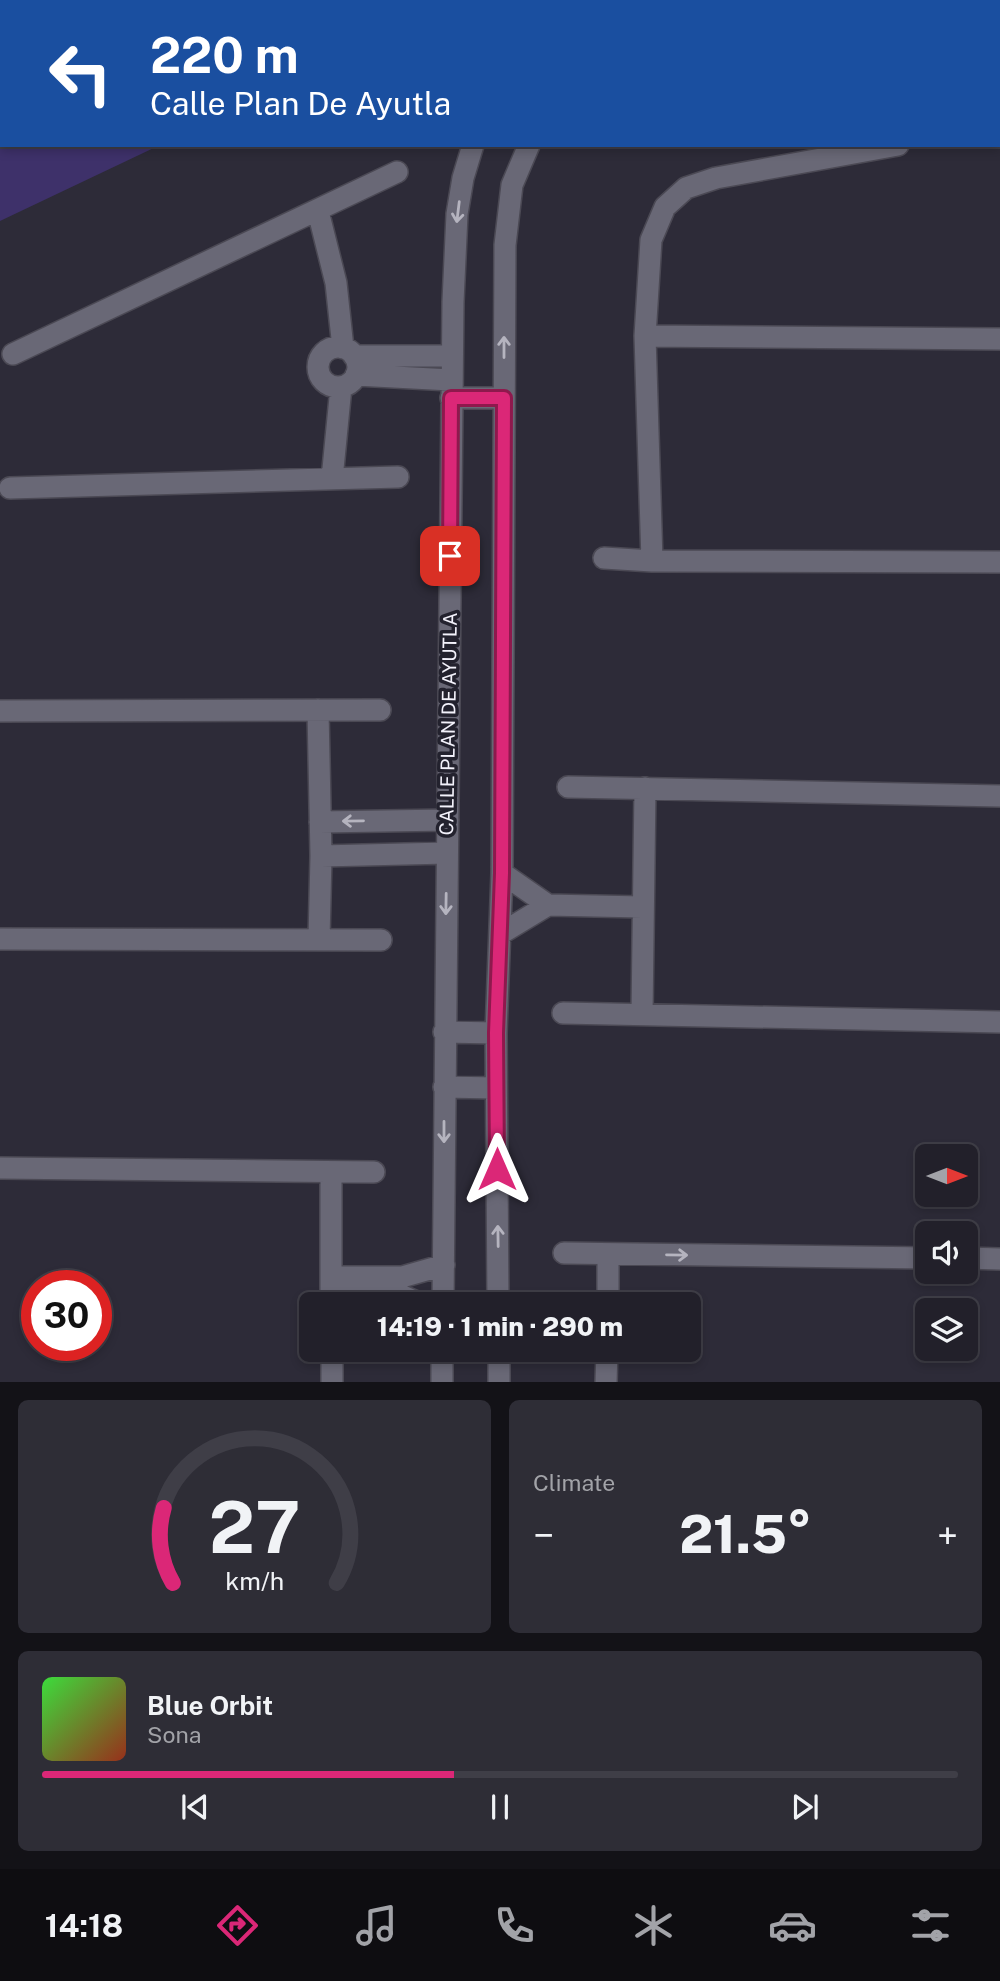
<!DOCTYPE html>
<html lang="en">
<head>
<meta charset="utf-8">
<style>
  :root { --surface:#22202a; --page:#2e2d36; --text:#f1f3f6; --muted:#a2a3a8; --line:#3f3e47; --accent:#db2777 }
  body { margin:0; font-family:"Public Sans",sans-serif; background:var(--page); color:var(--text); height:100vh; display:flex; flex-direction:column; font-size:26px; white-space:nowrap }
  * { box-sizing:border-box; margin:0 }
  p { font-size:23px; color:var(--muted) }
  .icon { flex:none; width:38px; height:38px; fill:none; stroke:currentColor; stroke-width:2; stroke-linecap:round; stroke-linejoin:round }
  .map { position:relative; height:1382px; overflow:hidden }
  .sheet { display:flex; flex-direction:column; gap:18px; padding:18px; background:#131217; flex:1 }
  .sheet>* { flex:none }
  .guide { position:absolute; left:0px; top:0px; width:1001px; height:147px; box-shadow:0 4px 10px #0003,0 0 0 2px var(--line); background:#1a4fa0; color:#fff; overflow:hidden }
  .needle { width:46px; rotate:90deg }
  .buttons { position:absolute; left:915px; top:1144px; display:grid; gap:14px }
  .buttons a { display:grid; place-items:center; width:63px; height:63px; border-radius:10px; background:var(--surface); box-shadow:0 4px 10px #0003,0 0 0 2px var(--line); font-size:35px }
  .speed { position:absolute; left:21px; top:1270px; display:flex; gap:14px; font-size:35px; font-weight:700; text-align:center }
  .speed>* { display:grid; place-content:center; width:91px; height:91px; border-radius:50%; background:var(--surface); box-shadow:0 4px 10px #0003,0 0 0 2px var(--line); line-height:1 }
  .speed .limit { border:10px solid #d22; background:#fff; color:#111 }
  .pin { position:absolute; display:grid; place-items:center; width:60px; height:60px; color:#fff; margin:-30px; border-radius:14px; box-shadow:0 4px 10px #0006 }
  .me { position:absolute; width:77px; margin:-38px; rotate:0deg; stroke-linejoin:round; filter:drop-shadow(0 0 5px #0008) }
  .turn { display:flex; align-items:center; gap:24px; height:147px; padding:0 35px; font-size:32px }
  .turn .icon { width:91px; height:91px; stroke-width:2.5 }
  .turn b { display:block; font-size:49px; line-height:60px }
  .big { font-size:52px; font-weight:800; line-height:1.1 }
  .sheet .widget { flex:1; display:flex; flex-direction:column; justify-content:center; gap:10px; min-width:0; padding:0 24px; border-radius:10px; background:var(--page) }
  .sheet .dial { align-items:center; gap:0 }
  .dial svg { height:182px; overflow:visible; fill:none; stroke:var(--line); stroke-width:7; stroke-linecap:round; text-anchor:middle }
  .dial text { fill:var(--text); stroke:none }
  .song { display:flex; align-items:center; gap:21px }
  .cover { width:84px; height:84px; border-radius:10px; background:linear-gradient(135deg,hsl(120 70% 55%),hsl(10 70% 35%)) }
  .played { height:7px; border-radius:4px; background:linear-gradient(90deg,var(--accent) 45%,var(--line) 45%) }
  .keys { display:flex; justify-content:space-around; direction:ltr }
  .heat { display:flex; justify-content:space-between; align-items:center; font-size:38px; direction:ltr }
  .sheet .tiles { flex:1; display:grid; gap:18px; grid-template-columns:1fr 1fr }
  .widget:last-child { grid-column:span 2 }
  .trip { position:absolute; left:299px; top:1292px; width:402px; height:70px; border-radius:10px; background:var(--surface); box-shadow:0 4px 10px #0003,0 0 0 2px var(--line); font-weight:800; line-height:70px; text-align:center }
  .menu { display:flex; height:112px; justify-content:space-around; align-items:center; background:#0e0d11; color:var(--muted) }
  .menu .icon { width:49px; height:49px }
  .menu .current { color:var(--accent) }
  .menu b { font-size:32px; color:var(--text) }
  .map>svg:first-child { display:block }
</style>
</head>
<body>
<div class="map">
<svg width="1000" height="1383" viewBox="0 0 1000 1383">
  <rect width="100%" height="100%" fill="#2d2b38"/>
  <path fill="#3e316a" d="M0,0H359V2H2V145H160L0,221Z"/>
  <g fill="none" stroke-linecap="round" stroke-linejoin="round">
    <g stroke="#4b4954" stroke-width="24">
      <path id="street" d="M569,2L587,0
        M619,2L623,0
        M890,2L903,0
        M999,127H1000
        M318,211L336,283L343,348
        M645,336L1000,339
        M318 367a20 20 0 1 1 40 0a20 20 0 1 1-40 0Z
        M13,354L397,172
        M354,356H451
        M356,375L451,380
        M451,398H504
        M332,479L341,387
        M10,488L398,477
        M604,558L652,561L1000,562
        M652,561L645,336L651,240L665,207L686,188L716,178L898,145
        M318,710L321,856L319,939
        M0,711L380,710
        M568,787L1000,796
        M320,822L448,820
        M321,856L447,853
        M502,873L548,905L642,907
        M500,934L548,905
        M0,939L381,940
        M563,1013L1000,1022
        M642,1014L645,788
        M444,1032L496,1033
        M444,1087L496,1088
        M0,1168L374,1172
        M331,1172V1304
        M564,1253L928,1258
        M966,1258L1000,1259
        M331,1277H402L444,1265
        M331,1294L403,1296L421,1304
        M443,1304L453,302L457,214L463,178L473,145
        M498,1304L496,1033L502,873L505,245L512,185L529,145
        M608,1304V1254
        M332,1349V1383
        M499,1349V1383
        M442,1383V1349
        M606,1383L607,1349"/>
    </g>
    <use href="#street" stroke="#696876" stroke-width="21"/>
  </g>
  <defs><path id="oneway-shaft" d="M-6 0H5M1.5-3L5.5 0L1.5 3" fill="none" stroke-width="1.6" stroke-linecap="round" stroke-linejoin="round" transform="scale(1.75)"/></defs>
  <g stroke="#b5b4bf">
    <use href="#oneway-shaft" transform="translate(458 212) rotate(97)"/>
    <use href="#oneway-shaft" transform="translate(504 347) rotate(-90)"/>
    <use href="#oneway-shaft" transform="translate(353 821) rotate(179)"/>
    <use href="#oneway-shaft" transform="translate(446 904) rotate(91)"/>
    <use href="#oneway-shaft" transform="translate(444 1132) rotate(90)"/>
    <use href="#oneway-shaft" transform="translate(498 1236) rotate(-91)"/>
    <use href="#oneway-shaft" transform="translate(677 1255) rotate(1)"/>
  </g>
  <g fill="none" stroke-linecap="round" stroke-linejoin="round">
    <g stroke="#8e194d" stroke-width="18">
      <path id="route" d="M450,556L451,398H504L502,873L496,1033L497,1169"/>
    </g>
    <use href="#route" stroke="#db2777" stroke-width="12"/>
  </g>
  <g text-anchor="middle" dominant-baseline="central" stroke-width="7" stroke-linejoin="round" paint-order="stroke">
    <g font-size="19" fill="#f3f2fb" stroke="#23222e">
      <text transform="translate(448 724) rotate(-89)">CALLE PLAN DE AYUTLA</text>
    </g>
  </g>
</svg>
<div class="buttons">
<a><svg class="needle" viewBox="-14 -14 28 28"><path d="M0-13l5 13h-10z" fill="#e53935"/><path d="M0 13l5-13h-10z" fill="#a2a3a8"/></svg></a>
<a><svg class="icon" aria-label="sound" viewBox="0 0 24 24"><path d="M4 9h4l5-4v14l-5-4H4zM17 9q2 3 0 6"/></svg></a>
<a><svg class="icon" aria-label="layers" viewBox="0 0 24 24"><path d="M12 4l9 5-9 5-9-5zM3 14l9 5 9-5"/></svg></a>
</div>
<div class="speed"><div class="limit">30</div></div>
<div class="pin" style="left:450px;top:556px;background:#d93025"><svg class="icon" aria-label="arrive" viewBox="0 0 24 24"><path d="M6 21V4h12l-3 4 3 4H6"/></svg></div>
<svg class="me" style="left:497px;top:1169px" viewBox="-20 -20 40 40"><path d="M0-17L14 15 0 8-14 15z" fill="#db2777" stroke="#fff" stroke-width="4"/></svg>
<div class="trip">14:19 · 1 min · 290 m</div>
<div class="guide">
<div class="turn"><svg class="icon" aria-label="left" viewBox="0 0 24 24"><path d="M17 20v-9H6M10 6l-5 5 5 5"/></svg><div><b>220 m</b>Calle Plan De Ayutla</div></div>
</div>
</div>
<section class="sheet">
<div class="tiles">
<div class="widget dial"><svg viewBox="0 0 100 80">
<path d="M14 69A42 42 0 1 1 86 69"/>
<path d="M14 69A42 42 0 0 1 10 36" stroke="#db2777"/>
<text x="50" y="56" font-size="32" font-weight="700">27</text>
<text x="50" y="72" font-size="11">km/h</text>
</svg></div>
<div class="widget"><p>Climate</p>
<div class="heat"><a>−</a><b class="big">21.5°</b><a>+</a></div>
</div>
<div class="widget">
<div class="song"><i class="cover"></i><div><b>Blue Orbit</b><p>Sona</p></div></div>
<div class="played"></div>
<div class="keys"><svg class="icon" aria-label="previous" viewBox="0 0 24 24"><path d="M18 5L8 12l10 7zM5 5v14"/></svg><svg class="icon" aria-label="pause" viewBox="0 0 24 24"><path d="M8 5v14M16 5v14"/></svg><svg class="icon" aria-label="next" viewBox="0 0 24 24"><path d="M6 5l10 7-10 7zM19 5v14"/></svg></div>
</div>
</div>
</section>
<nav class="menu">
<b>14:18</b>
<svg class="icon current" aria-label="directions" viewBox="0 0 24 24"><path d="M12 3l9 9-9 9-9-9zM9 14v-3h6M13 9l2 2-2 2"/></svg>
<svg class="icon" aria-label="music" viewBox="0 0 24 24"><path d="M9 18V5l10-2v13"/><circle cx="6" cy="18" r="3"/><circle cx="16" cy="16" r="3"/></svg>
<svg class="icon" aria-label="phone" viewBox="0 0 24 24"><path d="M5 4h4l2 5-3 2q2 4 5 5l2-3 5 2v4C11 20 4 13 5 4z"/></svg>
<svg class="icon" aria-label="climate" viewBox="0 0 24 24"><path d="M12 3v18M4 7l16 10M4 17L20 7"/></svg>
<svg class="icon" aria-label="car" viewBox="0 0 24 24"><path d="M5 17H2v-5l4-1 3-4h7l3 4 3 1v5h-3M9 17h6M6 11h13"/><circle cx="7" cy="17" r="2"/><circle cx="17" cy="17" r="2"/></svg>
<svg class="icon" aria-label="filters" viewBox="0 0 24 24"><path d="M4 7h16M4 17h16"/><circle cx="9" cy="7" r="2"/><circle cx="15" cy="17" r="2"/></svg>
</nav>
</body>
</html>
